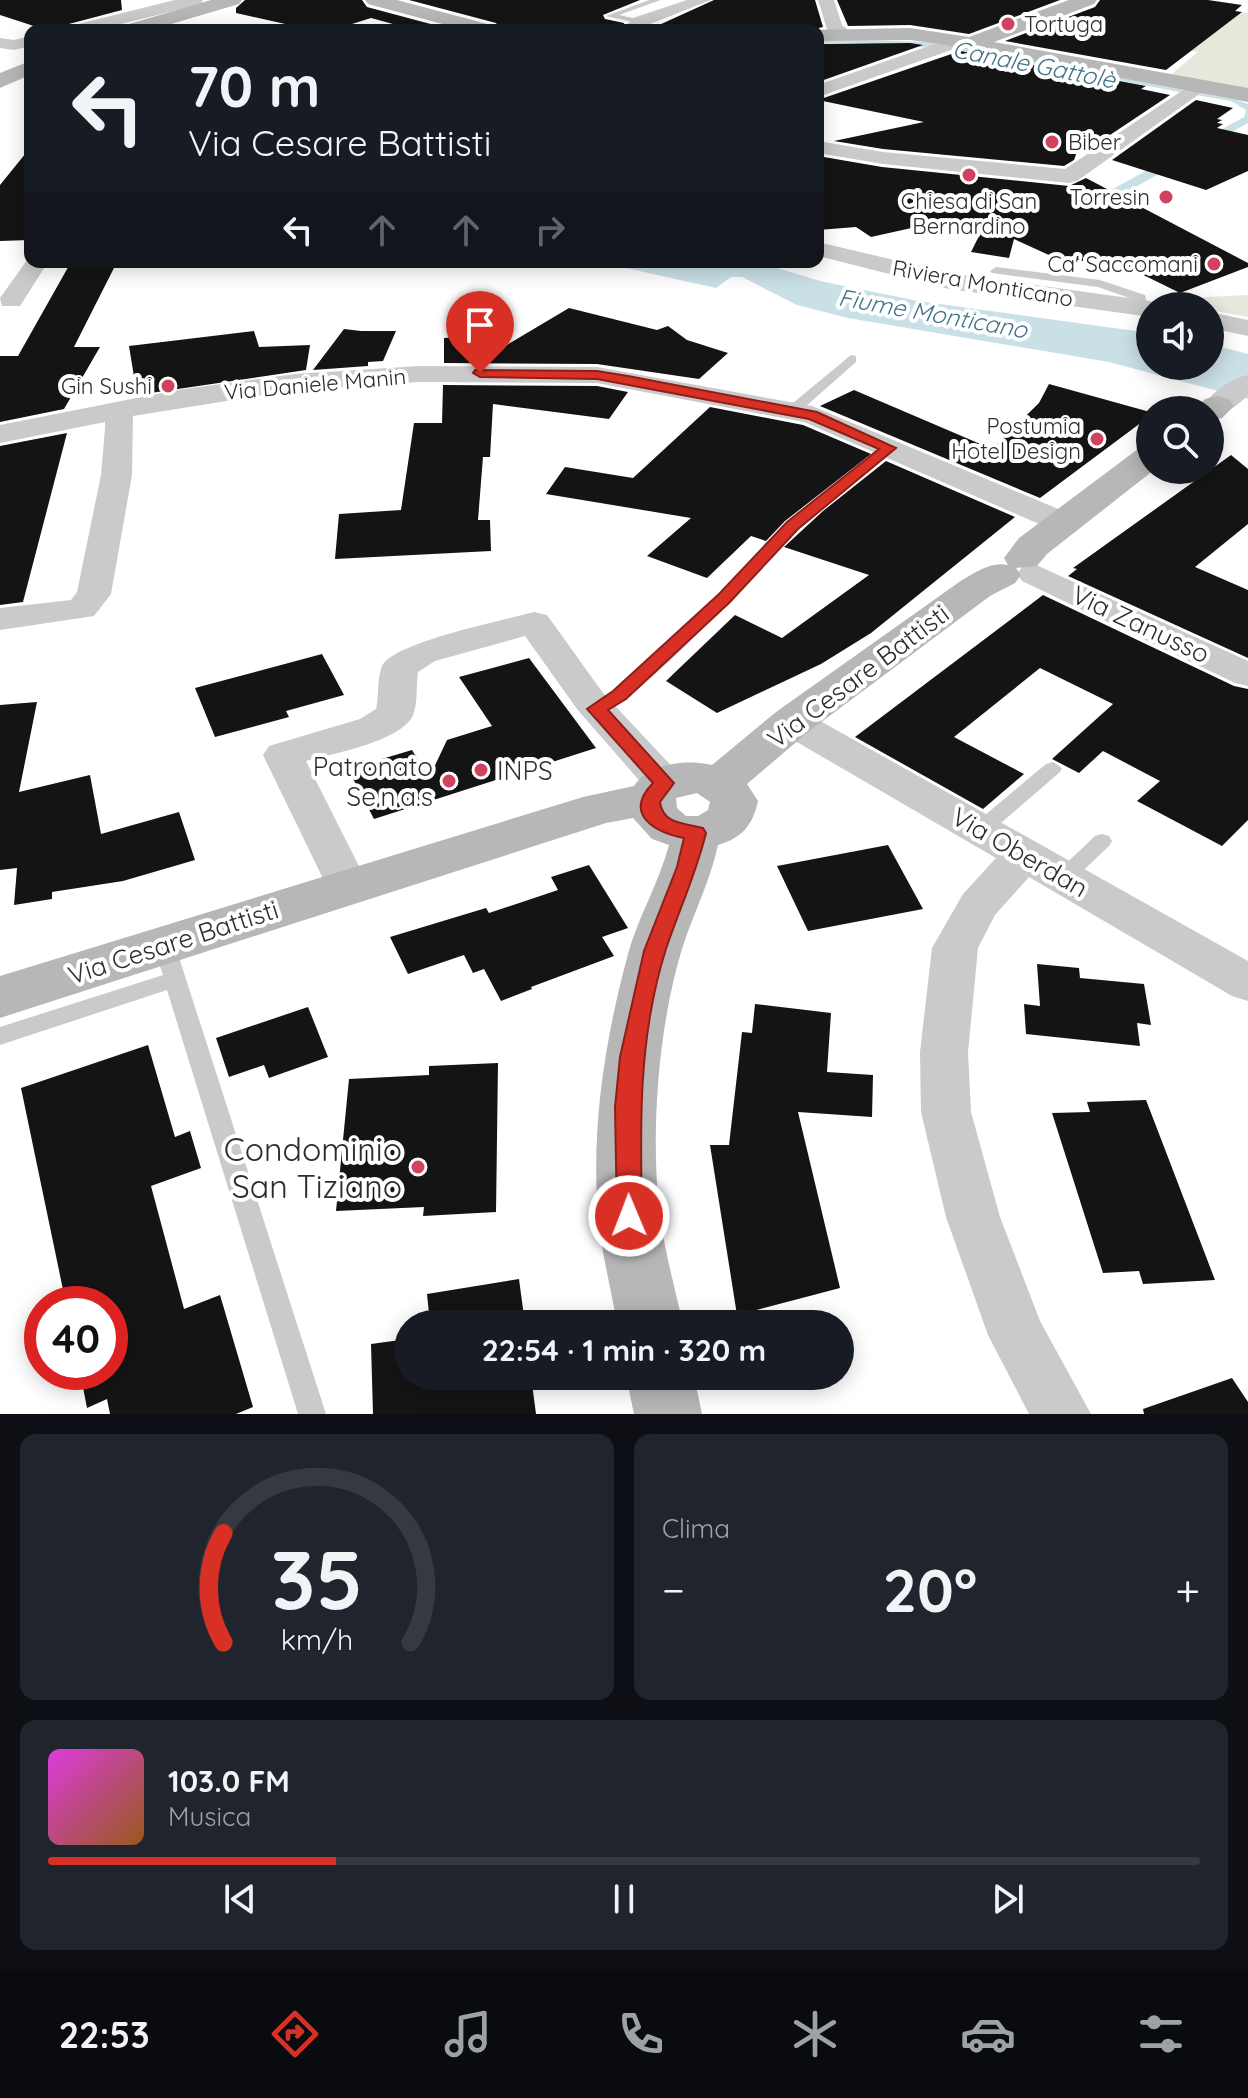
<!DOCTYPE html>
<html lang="it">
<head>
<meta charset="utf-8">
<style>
  :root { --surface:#171b24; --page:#20242c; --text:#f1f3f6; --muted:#9ea1a6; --line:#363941; --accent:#d93025 }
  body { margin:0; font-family:Quicksand,sans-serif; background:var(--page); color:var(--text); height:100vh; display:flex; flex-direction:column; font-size:30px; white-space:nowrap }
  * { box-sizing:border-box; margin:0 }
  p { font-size:26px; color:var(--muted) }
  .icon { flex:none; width:44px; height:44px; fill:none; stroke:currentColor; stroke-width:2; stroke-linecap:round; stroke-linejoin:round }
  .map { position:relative; height:1414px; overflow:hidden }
  .drawer { display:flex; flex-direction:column; gap:20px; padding:20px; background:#0d0f14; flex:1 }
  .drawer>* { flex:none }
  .top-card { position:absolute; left:24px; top:24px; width:800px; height:244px; border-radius:16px; box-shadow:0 4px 20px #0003; background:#171b24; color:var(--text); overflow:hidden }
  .controls { position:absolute; left:1136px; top:292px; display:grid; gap:16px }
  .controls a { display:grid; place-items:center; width:88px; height:88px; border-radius:50%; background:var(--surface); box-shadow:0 4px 20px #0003; font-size:40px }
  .speed { position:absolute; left:24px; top:1286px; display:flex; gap:16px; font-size:40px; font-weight:700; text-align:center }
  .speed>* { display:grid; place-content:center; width:104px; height:104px; border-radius:50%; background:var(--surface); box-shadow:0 4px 20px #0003; line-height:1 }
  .speed .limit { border:12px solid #d22; background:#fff; color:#111 }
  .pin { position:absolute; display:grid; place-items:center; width:68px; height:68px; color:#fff; margin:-82px -34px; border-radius:50% 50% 50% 0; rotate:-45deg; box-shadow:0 0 8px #0007 }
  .pin .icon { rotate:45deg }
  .me { position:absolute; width:88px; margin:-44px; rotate:359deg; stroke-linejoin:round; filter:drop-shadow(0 0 6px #0008) }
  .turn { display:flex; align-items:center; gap:28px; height:168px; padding:0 32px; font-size:36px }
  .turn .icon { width:104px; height:104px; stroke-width:2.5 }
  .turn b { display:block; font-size:56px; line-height:68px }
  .lanes { display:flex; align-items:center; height:76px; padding:0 32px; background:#0003; justify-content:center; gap:40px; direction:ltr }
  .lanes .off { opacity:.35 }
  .big { font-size:60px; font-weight:700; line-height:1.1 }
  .drawer .tile { flex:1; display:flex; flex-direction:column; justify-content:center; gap:12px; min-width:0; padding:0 28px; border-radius:16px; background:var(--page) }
  .drawer .dial { align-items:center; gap:0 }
  .dial svg { height:208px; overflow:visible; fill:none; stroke:var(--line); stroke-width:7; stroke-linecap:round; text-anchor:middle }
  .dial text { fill:var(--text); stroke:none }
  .song { display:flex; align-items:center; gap:24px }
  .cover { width:96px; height:96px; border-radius:12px; background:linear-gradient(135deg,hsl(300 70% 55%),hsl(30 70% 35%)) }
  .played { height:8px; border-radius:4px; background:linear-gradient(90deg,var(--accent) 25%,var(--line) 25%) }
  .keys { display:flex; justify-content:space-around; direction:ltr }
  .heat { display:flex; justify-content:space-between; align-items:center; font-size:44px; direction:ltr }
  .drawer .tiles { flex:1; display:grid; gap:20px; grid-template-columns:1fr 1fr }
  .tile:last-child { grid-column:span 2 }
  .trip { position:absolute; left:394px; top:1310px; width:460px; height:80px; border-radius:40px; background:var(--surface); box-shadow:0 4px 20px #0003; font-weight:700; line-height:80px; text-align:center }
  .menu { display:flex; height:128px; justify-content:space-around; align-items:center; background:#090b0e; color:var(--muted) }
  .menu .icon { width:56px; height:56px }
  .menu .on { color:var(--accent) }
  .menu b { font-size:36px; color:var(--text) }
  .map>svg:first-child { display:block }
</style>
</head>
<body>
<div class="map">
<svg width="1248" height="1414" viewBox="0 0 1248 1414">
  <rect width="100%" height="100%" fill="#fff"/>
  <path fill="#e5e9dc" d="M1222,9L1248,13V93L1168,77L1198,52L1034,29L1056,19L1096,27Z
    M1248,295V317L1210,310V306H1186L1205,297Z"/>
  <path fill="#cae0e7" d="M818,39L935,42L1237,100L1248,104V123L1120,196L1102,195L1244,117L1246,110L1231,101C1094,79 958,39 818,43Z
    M599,262H758L820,281L918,301L1150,333V366H1210V344L1248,354V399L1109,362L848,318L797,305L742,277H731L716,288Z"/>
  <path fill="#141414" d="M0,0H121L122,10L46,30L0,15Z
    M245,0H362L367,7L453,30H415L371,18L333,30H312L236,13V8Z
    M409,0H640L603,15L605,19L624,23L623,30H501L496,23Z
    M714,0H815L823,27L810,30H648Z
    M837,0H1060L969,34L910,25L848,26Z
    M1100,0H1208L1242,5L1235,11L1242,12L1166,70L1005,41L1095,7Z
    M910,43L923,45L818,82V44Z
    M960,51L1146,86L1141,89L1170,95L1086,151L1078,149L1074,160L1064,166L883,149L834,141L924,122L818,100Z
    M1196,100L1233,108L1217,119L1222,120L1217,123L1223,124L1217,128L1248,135V171L1206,190L1112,160Z
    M30,148V240L0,241V185Z
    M818,156L882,167L1069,186L1086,178L1248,263V267L1180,293L1115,261H1062L1014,239L1009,258L971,252L980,234L934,223L871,237L856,227L818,230Z
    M71,262H117L74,347H100L64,409L0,422V356H18Z
    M569,308L657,330L668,326L687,340L728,353L699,379L597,364L444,363V338L479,336L480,361Z
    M344,329L361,331H396L383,361L368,362V366L313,370Z
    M254,331L259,347L310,345L306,370L137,395L129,346Z
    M1049,384L1150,412V416L1040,498L820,406L854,390L992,449L1039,403Z
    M443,385L597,386L628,392L609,419L493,404L490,457H483L478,520H490L491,551L335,559L339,514L401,510L414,423H442Z
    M710,407L803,425L871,454L785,521L766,541L751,536L707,578L647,556L691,518L546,494L565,467L633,478Z
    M67,433L23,602L0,605V446Z
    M1231,455L1248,469V524L1195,567L1248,590V658L1068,576L1077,569L1073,568Z
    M886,461L1015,517L871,633L821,664L717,713L666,681L735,615L782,638L869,575L784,547L823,511Z
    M1043,595L1234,686L1248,689V820L1222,846L1137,801L1160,781L1103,751L1079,773L1052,759L1113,704L1040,668L954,737L1024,774L983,809L855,737Z
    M322,654L344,695L286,711L289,717L215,737L195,688Z
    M529,658L596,748L374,819L348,769L412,750L429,778L447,740L492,726L459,677Z
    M37,702L19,792L90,775L101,834L179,812L195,860L123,881L52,892V899L14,905L17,868L0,870V705Z
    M888,845L923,909L808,931L777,866Z
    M589,865L628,928L602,937L614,956L531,987L532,989L501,1001L484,969L473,973L464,955L408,974L390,937L486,908L489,913L558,890L551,877Z
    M1037,964L1079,968L1080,978L1144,984L1151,1025L1137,1023L1140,1046L1026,1034L1024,1004L1040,1006Z
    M755,1004L831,1013L827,1072L873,1075L872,1117L798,1112L840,1288L737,1315L710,1145H729L742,1032L752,1033Z
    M308,1007L328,1057L269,1078L264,1065L229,1077L216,1038Z
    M148,1045L175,1137L190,1131L201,1168L151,1186L184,1309L220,1295L253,1407L236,1414H110L107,1399L87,1408L80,1372H110V1304H66L21,1088Z
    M498,1063L496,1212L423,1216L424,1207L336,1211L349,1079L429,1075V1066Z
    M1146,1100L1161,1139L1215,1280L1143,1284L1139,1271L1103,1273L1052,1113L1090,1112L1087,1102Z
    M519,1279L525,1324H430L427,1294Z
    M408,1339V1376H531L536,1414H373L371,1344Z
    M1232,1378L1248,1402V1414H1144L1143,1409Z"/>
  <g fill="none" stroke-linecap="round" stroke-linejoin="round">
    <path fill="#cacaca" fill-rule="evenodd" d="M649,0H661L619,15L642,20V24L606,16Z
      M996,267L1100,280L1145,295L1148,308L1138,311L1135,300L1098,287L992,273L990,271Z
      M851,355L856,356V362L797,414H787V408Z
      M889,444L896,448L894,451C862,477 828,501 798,529C766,558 626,723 590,713L587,709L614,691L719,595L787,523Z
      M1053,762L1062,768L1060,772L987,835H973L970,830L973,825L1046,764Z
      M1102,834L1109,836L1112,841L1109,846L1071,882H1057L1054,877L1057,872L1095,836Z
      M164,937L172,939L175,945L326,1414H298L167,990L0,1045V1027L163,975L153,945L156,939Z"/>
    <path fill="#cacaca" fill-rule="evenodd" d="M175,0H203L201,4L97,30H67L70,26Z
      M687,0H711L645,26V30H627L625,27L633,18Z
      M818,0H834L842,25L853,34L850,38H838L828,32Z
      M30,36V46L14,50L0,48V38L14,40Z
      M968,38L977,43L974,47L957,48L818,97V85L949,39Z
      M1198,80L1208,86L1205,90L1077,181L1069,183L883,164L818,153V141L883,152L1065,169Z
      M818,242L949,273L1150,301L1161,306H1150V317L949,289L818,256Z
      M30,256V262H48L20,306H2L0,298Z
      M1210,312L1248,320V336L1210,328Z
      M420,366L597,367L812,406L1075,516L1080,523L1075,530L1064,533L1053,530L804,422L597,383L420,382L295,390L133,416L132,475L111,594L94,616L0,630V608L71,600L77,592L101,475L105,428V422L0,443V425L177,390L295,374Z
      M1248,375V396C1229,411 1221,421 1203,406C1212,392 1232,378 1248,375Z
      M1034,564L1248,661V686L1235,683L1022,581L1017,574L1022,567Z
      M534,612L547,615L603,693L678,773L684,783L678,793L664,796L650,793L577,709L525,636L435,661L418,672C416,686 418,703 413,715C402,741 332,754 306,761L369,886L362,897L347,902L332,897L263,755L269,746L360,719L376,709C379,696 377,678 382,666C394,642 505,620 534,612Z
      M792,710L806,713L1248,961V1001L1232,996L1029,877L995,915L978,948L968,1052L971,1112L1000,1217L1040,1321L1091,1414H1029L988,1335L946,1217L921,1112L920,1052L932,948L963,894L996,858L778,731L773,722L778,713Z"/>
    <path fill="#b7b7b7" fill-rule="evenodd" d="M211,0H242L239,4L151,30H119L122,26Z
      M365,0H397L495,26L498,30H465L368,4Z
      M1069,0H1097L1094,4L994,42L1248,88V102L940,44L910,40L818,41V30H813L910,28L969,37Z
      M30,61V75L0,88V73Z
      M1217,396L1229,399L1234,406L1222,418L1210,421V410H1194L1205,399Z
      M1150,445V470H1154L1047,554L1037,566L1016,568L1021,575L1015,583L990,596L808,732L747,784L758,801C753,825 742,838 718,845C710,882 693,914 682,949C658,1027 650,1136 660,1216C665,1252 675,1289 683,1324H617C611,1288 601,1251 598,1215C591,1127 605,1039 628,954C638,917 659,883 669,845L652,839L633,818L606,823L0,1018V976L583,797L634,786C649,763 688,759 712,765L776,712L962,580C976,572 992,561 1008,565L1004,558L1019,538L1138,449ZM697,793L710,802L708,810L698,816H686L677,808L676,798Z
      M626,1376H694L702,1414H634Z"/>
  </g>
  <path fill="#d93025" stroke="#8d1f18" stroke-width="2" d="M475,370L597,371L628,376L817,412L896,448L798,529L730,602L626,699L608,710L674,783L660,802C663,825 685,823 703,828L706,833C696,874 679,910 666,949C638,1036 640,1126 642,1216L638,1224L629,1227L620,1224L617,1216L615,1107L620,1057L644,951L677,867L684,838C654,832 623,814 653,783L587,709L613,691L719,594L787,522L879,449L809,419L597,379L480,377L473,373Z"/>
  <g fill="#d1425f" stroke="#fff" stroke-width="3">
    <circle cx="1008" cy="24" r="8"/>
    <circle cx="1052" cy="142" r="8"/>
    <circle cx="969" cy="175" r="8"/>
    <circle cx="1166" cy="197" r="8"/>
    <circle cx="1214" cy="264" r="8"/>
    <circle cx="168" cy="386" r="8"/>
    <circle cx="1097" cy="439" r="8"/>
    <circle cx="481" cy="770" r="8"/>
    <circle cx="449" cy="781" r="8"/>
    <circle cx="418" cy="1167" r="8"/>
  </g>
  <g text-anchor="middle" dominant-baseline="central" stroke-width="8" stroke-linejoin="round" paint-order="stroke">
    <g font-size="22" fill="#2d2d2d" stroke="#fff" text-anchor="end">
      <text x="1024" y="24" text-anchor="start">Tortuga</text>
      <text x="1068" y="142" text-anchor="start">Biber</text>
      <text x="1150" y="197">Torresin</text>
      <text x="969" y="201" text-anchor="middle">Chiesa di San<tspan x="969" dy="25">Bernardino</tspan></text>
      <text x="1198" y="264">Ca' Saccomani</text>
      <text x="152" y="386">Gin Sushi</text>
      <text x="1081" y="426">Postumia<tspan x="1081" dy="25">Hotel Design</tspan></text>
    </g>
    <g font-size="22" fill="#2d2d2d" stroke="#fff">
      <text transform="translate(983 283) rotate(10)">Riviera Monticano</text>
      <text transform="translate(315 384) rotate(-5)">Via Daniele Manin</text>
    </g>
    <g font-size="24" font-style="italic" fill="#447586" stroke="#fff">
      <text transform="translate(1034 64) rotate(11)">Canale Gattolè</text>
      <text transform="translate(933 313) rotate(10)">Fiume Monticano</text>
    </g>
    <g font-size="26" fill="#2d2d2d" stroke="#fff">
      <text transform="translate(1141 624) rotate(25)">Via Zanusso</text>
      <text transform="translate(858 676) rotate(-37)">Via Cesare Battisti</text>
      <text transform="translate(1020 852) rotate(30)">Via Oberdan</text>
      <text transform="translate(173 942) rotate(-18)">Via Cesare Battisti</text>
    </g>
    <g font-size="26" fill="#2d2d2d" stroke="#fff" text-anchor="end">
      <text x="433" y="766">Patronato<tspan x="433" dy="30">Se.n.a.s</tspan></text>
      <text x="497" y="770" text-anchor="start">INPS</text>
    </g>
    <g font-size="32" fill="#2d2d2d" stroke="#fff" text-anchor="end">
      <text x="402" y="1149">Condominio<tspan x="402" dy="37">San Tiziano</tspan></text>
    </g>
  </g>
</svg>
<div class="controls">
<a><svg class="icon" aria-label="sound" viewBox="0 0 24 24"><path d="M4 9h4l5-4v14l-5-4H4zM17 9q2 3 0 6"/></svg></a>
<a><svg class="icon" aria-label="search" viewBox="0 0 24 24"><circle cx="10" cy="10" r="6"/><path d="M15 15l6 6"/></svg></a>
</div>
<div class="speed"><div class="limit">40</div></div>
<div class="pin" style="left:480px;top:373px;background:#d93025"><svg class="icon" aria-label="arrive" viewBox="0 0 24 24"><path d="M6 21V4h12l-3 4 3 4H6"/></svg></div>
<svg class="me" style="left:629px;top:1216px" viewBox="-20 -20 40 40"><circle r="17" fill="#d93025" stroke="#fff" stroke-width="3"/><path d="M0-11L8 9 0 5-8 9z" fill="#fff"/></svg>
<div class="trip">22:54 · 1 min · 320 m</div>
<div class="top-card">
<div class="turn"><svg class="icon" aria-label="left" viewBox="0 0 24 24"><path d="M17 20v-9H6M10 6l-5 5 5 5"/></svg><div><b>70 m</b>Via Cesare Battisti</div></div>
<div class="lanes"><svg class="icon" aria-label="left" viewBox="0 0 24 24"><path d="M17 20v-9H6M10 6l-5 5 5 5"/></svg><svg class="icon off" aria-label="ahead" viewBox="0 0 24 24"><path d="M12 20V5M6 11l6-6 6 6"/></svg><svg class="icon off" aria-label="ahead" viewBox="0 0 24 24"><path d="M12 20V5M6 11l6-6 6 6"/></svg><svg class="icon off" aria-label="right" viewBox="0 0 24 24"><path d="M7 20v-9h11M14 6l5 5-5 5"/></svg></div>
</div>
</div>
<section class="drawer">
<div class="tiles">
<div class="tile dial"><svg viewBox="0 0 100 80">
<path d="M14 69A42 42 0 1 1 86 69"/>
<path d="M14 69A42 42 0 0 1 14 27" stroke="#d93025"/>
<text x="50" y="56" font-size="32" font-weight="700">35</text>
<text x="50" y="72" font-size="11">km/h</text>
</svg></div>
<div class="tile"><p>Clima</p>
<div class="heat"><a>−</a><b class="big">20°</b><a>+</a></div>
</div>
<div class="tile">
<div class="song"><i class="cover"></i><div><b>103.0 FM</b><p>Musica</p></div></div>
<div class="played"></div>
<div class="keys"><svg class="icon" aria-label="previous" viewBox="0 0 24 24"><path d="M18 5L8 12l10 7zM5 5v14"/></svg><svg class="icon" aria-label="pause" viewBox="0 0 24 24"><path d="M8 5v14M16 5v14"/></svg><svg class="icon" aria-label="next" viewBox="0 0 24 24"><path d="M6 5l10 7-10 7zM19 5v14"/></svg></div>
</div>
</div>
</section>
<nav class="menu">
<b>22:53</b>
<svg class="icon on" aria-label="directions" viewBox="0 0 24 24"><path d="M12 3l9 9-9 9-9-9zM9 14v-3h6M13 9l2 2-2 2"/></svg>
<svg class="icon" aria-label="music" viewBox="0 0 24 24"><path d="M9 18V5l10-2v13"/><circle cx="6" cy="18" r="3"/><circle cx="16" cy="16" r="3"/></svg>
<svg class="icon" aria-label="phone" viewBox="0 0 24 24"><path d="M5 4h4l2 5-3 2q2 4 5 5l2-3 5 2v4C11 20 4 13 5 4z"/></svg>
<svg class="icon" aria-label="climate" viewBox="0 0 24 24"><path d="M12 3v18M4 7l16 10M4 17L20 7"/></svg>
<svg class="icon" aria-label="car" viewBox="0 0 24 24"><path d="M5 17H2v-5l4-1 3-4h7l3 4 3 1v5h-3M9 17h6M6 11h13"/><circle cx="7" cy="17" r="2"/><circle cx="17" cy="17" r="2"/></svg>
<svg class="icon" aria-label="filters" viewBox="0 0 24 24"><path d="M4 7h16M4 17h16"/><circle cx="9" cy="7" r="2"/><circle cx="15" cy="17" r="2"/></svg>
</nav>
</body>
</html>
